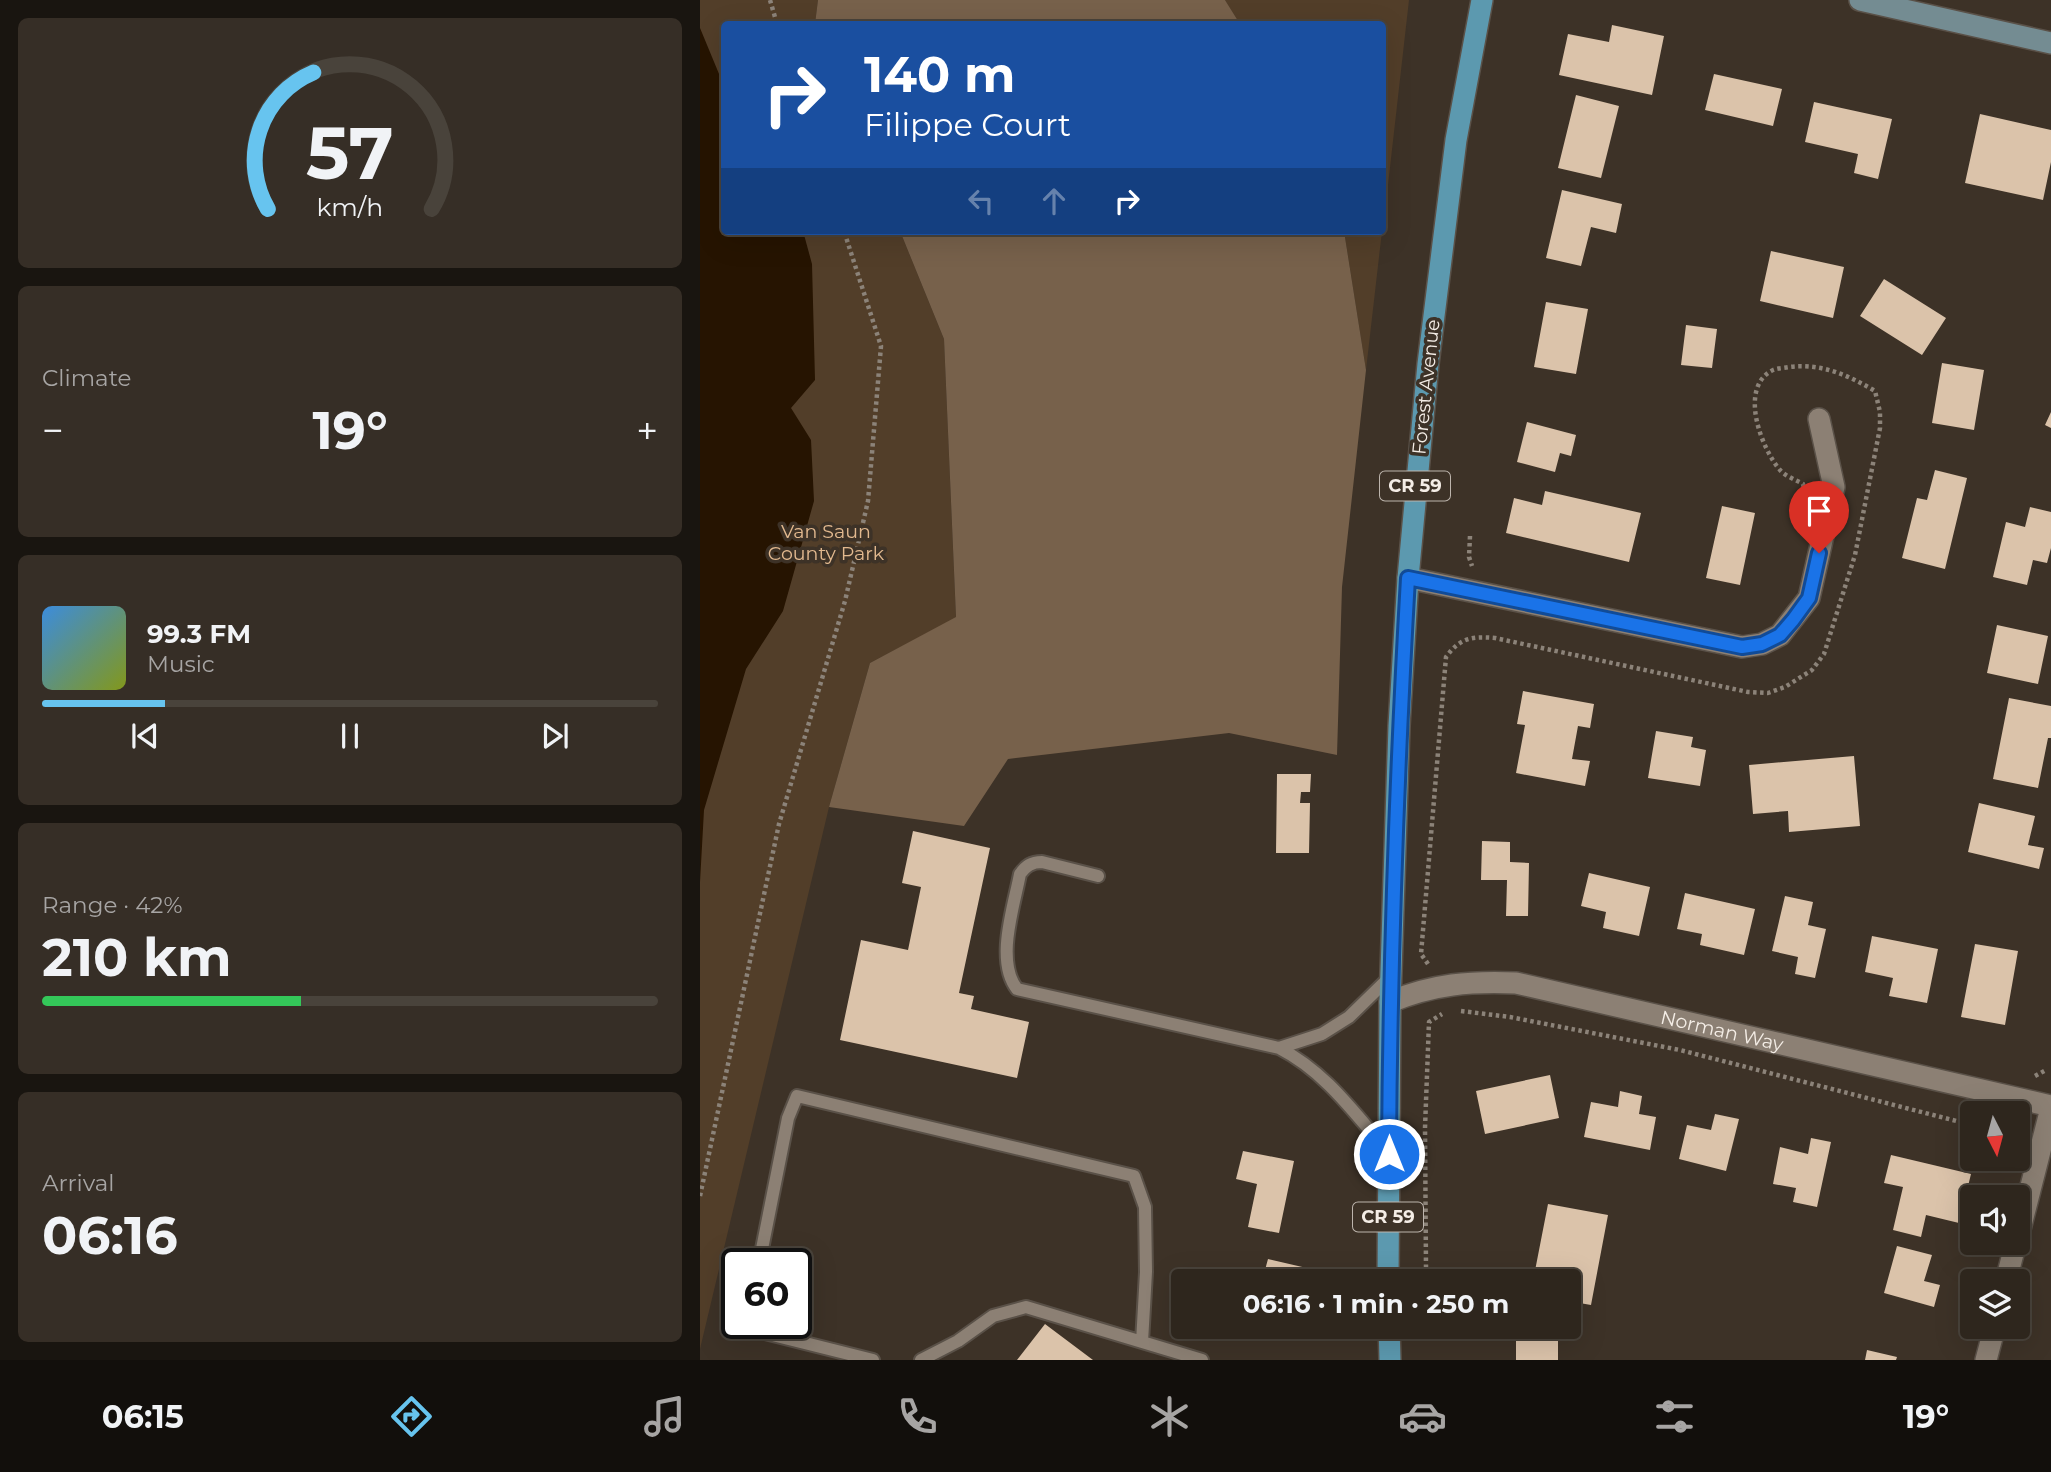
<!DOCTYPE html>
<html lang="en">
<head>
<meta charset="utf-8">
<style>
  :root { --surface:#2e261d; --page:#362e26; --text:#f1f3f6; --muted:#a7a5a4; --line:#49433b; --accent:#67c4ef }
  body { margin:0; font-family:Montserrat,sans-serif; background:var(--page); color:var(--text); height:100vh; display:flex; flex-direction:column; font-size:26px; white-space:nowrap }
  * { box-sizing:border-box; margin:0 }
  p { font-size:23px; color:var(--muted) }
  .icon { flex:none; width:38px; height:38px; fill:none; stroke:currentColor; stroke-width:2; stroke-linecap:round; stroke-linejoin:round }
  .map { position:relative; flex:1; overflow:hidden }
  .drawer { display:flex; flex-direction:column; gap:18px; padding:18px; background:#191510; width:700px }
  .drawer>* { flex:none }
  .hud { position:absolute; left:21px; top:21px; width:665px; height:214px; border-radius:7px; box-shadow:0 7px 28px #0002,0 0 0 2px var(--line); background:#1a4fa0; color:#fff; overflow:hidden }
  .needle { width:46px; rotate:174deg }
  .buttons { position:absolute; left:1260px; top:1101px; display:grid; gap:14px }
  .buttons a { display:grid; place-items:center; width:70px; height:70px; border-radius:7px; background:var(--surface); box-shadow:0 7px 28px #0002,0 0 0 2px var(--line); font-size:35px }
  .speed { position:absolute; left:21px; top:1248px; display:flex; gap:14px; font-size:35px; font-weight:700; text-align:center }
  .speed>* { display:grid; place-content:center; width:91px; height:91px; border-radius:50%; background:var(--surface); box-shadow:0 7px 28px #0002,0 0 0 2px var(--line); line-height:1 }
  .speed .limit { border:4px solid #111; border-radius:10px; background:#fff; color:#111 }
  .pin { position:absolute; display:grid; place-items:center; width:60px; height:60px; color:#fff; margin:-72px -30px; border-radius:50% 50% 50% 0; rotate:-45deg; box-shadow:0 0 7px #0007 }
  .pin .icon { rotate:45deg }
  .me { position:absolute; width:77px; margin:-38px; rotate:0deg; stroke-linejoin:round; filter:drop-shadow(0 0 5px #0008) }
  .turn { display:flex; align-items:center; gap:24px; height:147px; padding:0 28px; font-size:32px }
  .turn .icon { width:91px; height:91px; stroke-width:2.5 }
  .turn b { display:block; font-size:49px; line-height:60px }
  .lanes { display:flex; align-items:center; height:66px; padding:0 28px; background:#0003; justify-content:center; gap:35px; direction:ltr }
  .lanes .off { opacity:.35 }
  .big { font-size:52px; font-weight:700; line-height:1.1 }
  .drawer .widget { flex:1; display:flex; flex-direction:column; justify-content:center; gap:10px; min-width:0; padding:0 24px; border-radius:10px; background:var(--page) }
  .drawer .dial { align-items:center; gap:0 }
  .dial svg { height:182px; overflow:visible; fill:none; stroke:var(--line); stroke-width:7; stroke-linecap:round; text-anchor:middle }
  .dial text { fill:var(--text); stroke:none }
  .song { display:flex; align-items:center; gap:21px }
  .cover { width:84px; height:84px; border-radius:10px; background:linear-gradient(135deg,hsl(210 70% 55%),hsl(70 70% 35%)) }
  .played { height:7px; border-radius:4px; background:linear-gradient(90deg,var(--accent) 20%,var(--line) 20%) }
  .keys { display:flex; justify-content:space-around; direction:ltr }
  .heat { display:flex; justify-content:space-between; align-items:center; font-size:38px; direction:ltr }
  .charge { height:10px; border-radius:5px; background:linear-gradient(90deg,#34c759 42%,var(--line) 0) }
  .trip { position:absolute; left:471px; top:1269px; width:410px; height:70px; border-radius:7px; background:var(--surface); box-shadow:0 7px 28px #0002,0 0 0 2px var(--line); font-weight:700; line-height:70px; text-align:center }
  .tab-bar { display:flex; height:112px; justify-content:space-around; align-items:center; background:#120f0c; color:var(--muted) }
  .tab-bar .icon { width:49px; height:49px }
  .tab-bar .selected { color:var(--accent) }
  .tab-bar b { font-size:32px; color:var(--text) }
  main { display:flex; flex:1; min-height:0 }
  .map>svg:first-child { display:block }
</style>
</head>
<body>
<main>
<section class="drawer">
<div class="widget dial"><svg viewBox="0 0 100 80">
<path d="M14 69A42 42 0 1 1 86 69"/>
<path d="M14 69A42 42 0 0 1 34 9" stroke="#67c4ef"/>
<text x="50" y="56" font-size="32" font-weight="700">57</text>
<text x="50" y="72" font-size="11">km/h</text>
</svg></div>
<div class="widget"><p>Climate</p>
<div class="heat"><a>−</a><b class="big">19°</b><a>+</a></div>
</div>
<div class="widget">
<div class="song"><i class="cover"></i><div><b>99.3 FM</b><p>Music</p></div></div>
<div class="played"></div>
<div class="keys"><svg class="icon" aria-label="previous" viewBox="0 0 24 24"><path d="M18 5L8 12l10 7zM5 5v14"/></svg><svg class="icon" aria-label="pause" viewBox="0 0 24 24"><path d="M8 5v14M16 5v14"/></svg><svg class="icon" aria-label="next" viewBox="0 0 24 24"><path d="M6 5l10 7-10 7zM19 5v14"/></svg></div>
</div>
<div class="widget"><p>Range · 42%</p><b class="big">210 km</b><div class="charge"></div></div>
<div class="widget"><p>Arrival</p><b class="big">06:16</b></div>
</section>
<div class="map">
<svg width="1351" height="1360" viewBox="0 0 1351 1360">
  <rect width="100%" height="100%" fill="#3d3227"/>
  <path fill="#523e29" d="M0,0H118L115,24H24V231H200L244,339L256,618L170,663L129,807L0,1349Z
    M525,0H709L683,229L682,24H540Z
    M644,231H682L666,370Z"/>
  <path fill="#77614b" d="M118,0H525L540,24H115Z
    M200,231H644L666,370L642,587L637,755L529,733L308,759L264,826L129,807L170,663L256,617L244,339Z"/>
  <path fill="#261401" d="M0,28L24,86V231H103L112,264L115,380L91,408L111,440L114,501L83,611L46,669L4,810L0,882Z"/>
  <path fill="#dbc3aa" d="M912,25L964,36L952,95L859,75L868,34L909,42Z
    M1014,74L1082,89L1073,126L1005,110Z
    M876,95L919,106L901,178L858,168Z
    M1114,102L1192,119L1178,179L1154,173L1158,154L1105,142Z
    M1280,114L1351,130V162L1343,200L1265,183Z
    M862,190L922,204L916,233L891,227L881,266L846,258Z
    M1071,251L1144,267L1133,318L1060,301Z
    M1184,279L1246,318L1222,355L1160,316Z
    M846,302L888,309L876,374L834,367Z
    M986,325L1017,329L1012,368L981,365Z
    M1242,363L1284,370L1274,430L1232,423Z
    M1351,412V428L1345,425Z
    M827,422L876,435L871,456L860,453L855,472L817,462Z
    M1235,470L1267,478L1245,569L1202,558L1217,498L1227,500Z
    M845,491L941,513L929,562L806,533L814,498L842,505Z
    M1022,506L1055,513L1040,585L1006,578Z
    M1330,507L1351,512V548L1347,563L1333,560L1327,585L1293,577L1306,522L1325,527Z
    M1297,625L1348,636L1338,684L1287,673Z
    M823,691L894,704L890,728L878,726L872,759L890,761L885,786L816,773L825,725L817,724Z
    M1309,698L1351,706V738H1348L1338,788L1293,779Z
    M956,731L993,737L991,747L1006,750L1000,786L948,778Z
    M1154,756L1160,826L1089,832L1088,811L1053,814L1049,765Z
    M577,774H611L610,792H601L600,803H610L609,853H576Z
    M1279,803L1335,816L1328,845L1344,848L1339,869L1268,852Z
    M213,831L290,848L259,993L274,996L271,1009L329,1022L317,1078L140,1040L161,940L208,950L221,887L202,883Z
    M782,841L810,842V862L829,863L828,916H806L807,880H781Z
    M889,873L950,887L939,936L903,928L906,912L881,906Z
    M985,893L1055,909L1044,955L1000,945L1002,934L977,929Z
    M1085,896L1113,902L1108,925L1126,929L1115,978L1095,974L1098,957L1072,951Z
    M1172,936L1238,949L1227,1003L1189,996L1193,978L1165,972Z
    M1275,944L1318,951L1305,1025L1261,1017Z
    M850,1075L859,1118L785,1134L776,1091Z
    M920,1091L942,1096L939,1114L956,1117L950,1150L884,1137L891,1102L918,1107Z
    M1015,1114L1039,1119L1026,1171L979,1159L987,1125L1011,1130Z
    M1111,1138L1131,1142L1117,1207L1093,1202L1096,1188L1073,1184L1080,1147L1108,1154Z
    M543,1151L594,1161L579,1233L548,1227L557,1184L536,1179Z
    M1191,1155L1271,1174L1259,1223L1226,1215L1221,1237L1193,1230L1203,1187L1184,1183Z
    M848,1204L908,1215L891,1305L868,1301V1281H833Z
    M1197,1246L1232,1255L1224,1281L1240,1285L1234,1307L1184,1293Z
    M568,1259L611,1269L608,1281H562Z
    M345,1324L393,1360H317Z
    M816,1338L858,1339V1360H816Z
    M1167,1350L1197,1357L1196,1360H1165Z"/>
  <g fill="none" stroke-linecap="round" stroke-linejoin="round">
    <g stroke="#5a5148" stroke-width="16">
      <path id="lane" d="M398,876L342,862C331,862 326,866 320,874C314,906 295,961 317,989L579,1048C626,1072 655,1114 689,1153
        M579,1048L622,1034L649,1017L691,976
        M59,1264L88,1118L97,1096L434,1176L445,1207L446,1272L442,1342
        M46,1323L45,1328L173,1360
        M221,1360L258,1341L293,1316L326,1307L502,1360"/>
    </g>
    <g stroke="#5a5148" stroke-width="24">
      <g id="street">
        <path d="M708,578L1042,647L1062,644L1080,635L1109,598L1134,487L1119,419"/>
        <path id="s1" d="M690,1002C733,984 771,981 816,983L1351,1106"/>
        <path d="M1318,1237L1351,1108"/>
        <path d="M1306,1281L1316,1242"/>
        <path d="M1286,1360L1295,1326"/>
      </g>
    </g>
    <g stroke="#5a5148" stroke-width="24">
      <path id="secondary" d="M1160,0L1351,43"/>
    </g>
    <g stroke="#5a5148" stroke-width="24">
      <path id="primary" d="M688,1281L690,1002L699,726L708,578L728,364L756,140L782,0
        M689,1326L690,1360"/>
    </g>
    <path stroke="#8c8379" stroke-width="4.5" stroke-dasharray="3.5 3.5" stroke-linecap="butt" d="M70,0L77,24
      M770,536L769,557L772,566
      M728,964L721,954L746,657C760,638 771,636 795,638L1048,692L1068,693L1085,687L1112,670L1124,654L1155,555L1180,428V412L1175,391C1148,375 1121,363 1089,367C1084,368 1078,368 1073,370C1038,387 1061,448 1080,470C1085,476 1096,480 1103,484L1106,497
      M761,1011L810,1017L980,1050L1272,1125
      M1335,1076L1346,1070
      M0,1196L79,824L145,601L168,501L181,346L144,231
      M726,1268L725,1128L729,1022L742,1014"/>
    <use href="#lane" stroke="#8c8074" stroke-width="12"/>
    <use href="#street" stroke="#8c8074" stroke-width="21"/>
    <use href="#secondary" stroke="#748c92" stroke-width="21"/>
    <use href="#primary" stroke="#5c99af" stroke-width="21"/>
  </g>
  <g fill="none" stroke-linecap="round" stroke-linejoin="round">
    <g stroke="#114b97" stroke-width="18">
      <path id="route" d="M689,1154C690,962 697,770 708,578L1042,647L1062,644L1080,635L1093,620L1109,598L1119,553"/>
    </g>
    <use href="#route" stroke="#1a73e8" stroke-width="12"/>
  </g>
  <g text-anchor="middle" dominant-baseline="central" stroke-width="7" stroke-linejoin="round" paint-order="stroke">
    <g fill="#3d3227" stroke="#bdb5ad" stroke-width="2">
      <rect x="680" y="471.5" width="70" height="29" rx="5"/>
      <rect x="653" y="1202.5" width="70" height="29" rx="5"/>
    </g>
    <g font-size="18" font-weight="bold" fill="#f4ede6">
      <text x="715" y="486">CR 59</text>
      <text x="688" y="1217">CR 59</text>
    </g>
    <g font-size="19" fill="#f4ede6" stroke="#3d3227">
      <text transform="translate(726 387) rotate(-84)">Forest Avenue</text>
      <text stroke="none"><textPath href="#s1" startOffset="340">Norman Way</textPath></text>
    </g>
    <g font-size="19" fill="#e2b98f" stroke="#3d3227">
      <text x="126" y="531">Van Saun<tspan x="126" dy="22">County Park</tspan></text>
    </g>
  </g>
</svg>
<div class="buttons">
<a><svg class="needle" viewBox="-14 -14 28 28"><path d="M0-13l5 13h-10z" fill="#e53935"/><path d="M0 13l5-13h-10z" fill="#a7a5a4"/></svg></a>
<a><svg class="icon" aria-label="sound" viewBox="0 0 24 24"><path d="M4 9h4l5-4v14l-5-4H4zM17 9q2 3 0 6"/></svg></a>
<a><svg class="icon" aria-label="layers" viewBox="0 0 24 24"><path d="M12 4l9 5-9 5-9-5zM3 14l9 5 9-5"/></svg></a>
</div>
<div class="speed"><div class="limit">60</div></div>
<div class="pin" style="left:1119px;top:553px;background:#d93025"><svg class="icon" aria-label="arrive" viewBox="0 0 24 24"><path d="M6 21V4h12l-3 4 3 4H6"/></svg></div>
<svg class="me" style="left:689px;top:1154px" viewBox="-20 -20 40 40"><circle r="17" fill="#1a73e8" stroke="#fff" stroke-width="3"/><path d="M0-11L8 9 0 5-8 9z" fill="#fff"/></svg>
<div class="trip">06:16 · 1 min · 250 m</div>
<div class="hud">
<div class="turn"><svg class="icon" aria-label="right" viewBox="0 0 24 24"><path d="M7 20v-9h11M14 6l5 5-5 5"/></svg><div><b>140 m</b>Filippe Court</div></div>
<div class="lanes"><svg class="icon off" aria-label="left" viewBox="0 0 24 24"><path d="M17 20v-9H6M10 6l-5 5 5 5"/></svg><svg class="icon off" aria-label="ahead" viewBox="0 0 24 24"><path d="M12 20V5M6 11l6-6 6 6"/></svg><svg class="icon" aria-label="right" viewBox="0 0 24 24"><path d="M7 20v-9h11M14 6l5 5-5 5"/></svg></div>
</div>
</div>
</main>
<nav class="tab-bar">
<b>06:15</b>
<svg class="icon selected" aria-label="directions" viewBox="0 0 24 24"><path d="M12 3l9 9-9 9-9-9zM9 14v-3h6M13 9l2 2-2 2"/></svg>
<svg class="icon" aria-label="music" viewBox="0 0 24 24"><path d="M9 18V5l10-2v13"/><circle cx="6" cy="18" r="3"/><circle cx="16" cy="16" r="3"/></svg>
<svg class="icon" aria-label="phone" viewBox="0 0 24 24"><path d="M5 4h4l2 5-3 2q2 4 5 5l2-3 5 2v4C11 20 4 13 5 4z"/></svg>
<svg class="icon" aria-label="climate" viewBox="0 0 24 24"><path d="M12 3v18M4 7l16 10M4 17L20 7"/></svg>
<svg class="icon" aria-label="car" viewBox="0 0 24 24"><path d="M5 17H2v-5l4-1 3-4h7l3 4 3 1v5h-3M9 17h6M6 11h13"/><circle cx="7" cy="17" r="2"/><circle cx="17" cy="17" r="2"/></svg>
<svg class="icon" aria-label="filters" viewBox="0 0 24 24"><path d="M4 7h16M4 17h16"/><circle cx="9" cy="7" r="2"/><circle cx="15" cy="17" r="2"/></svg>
<b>19°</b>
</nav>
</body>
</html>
